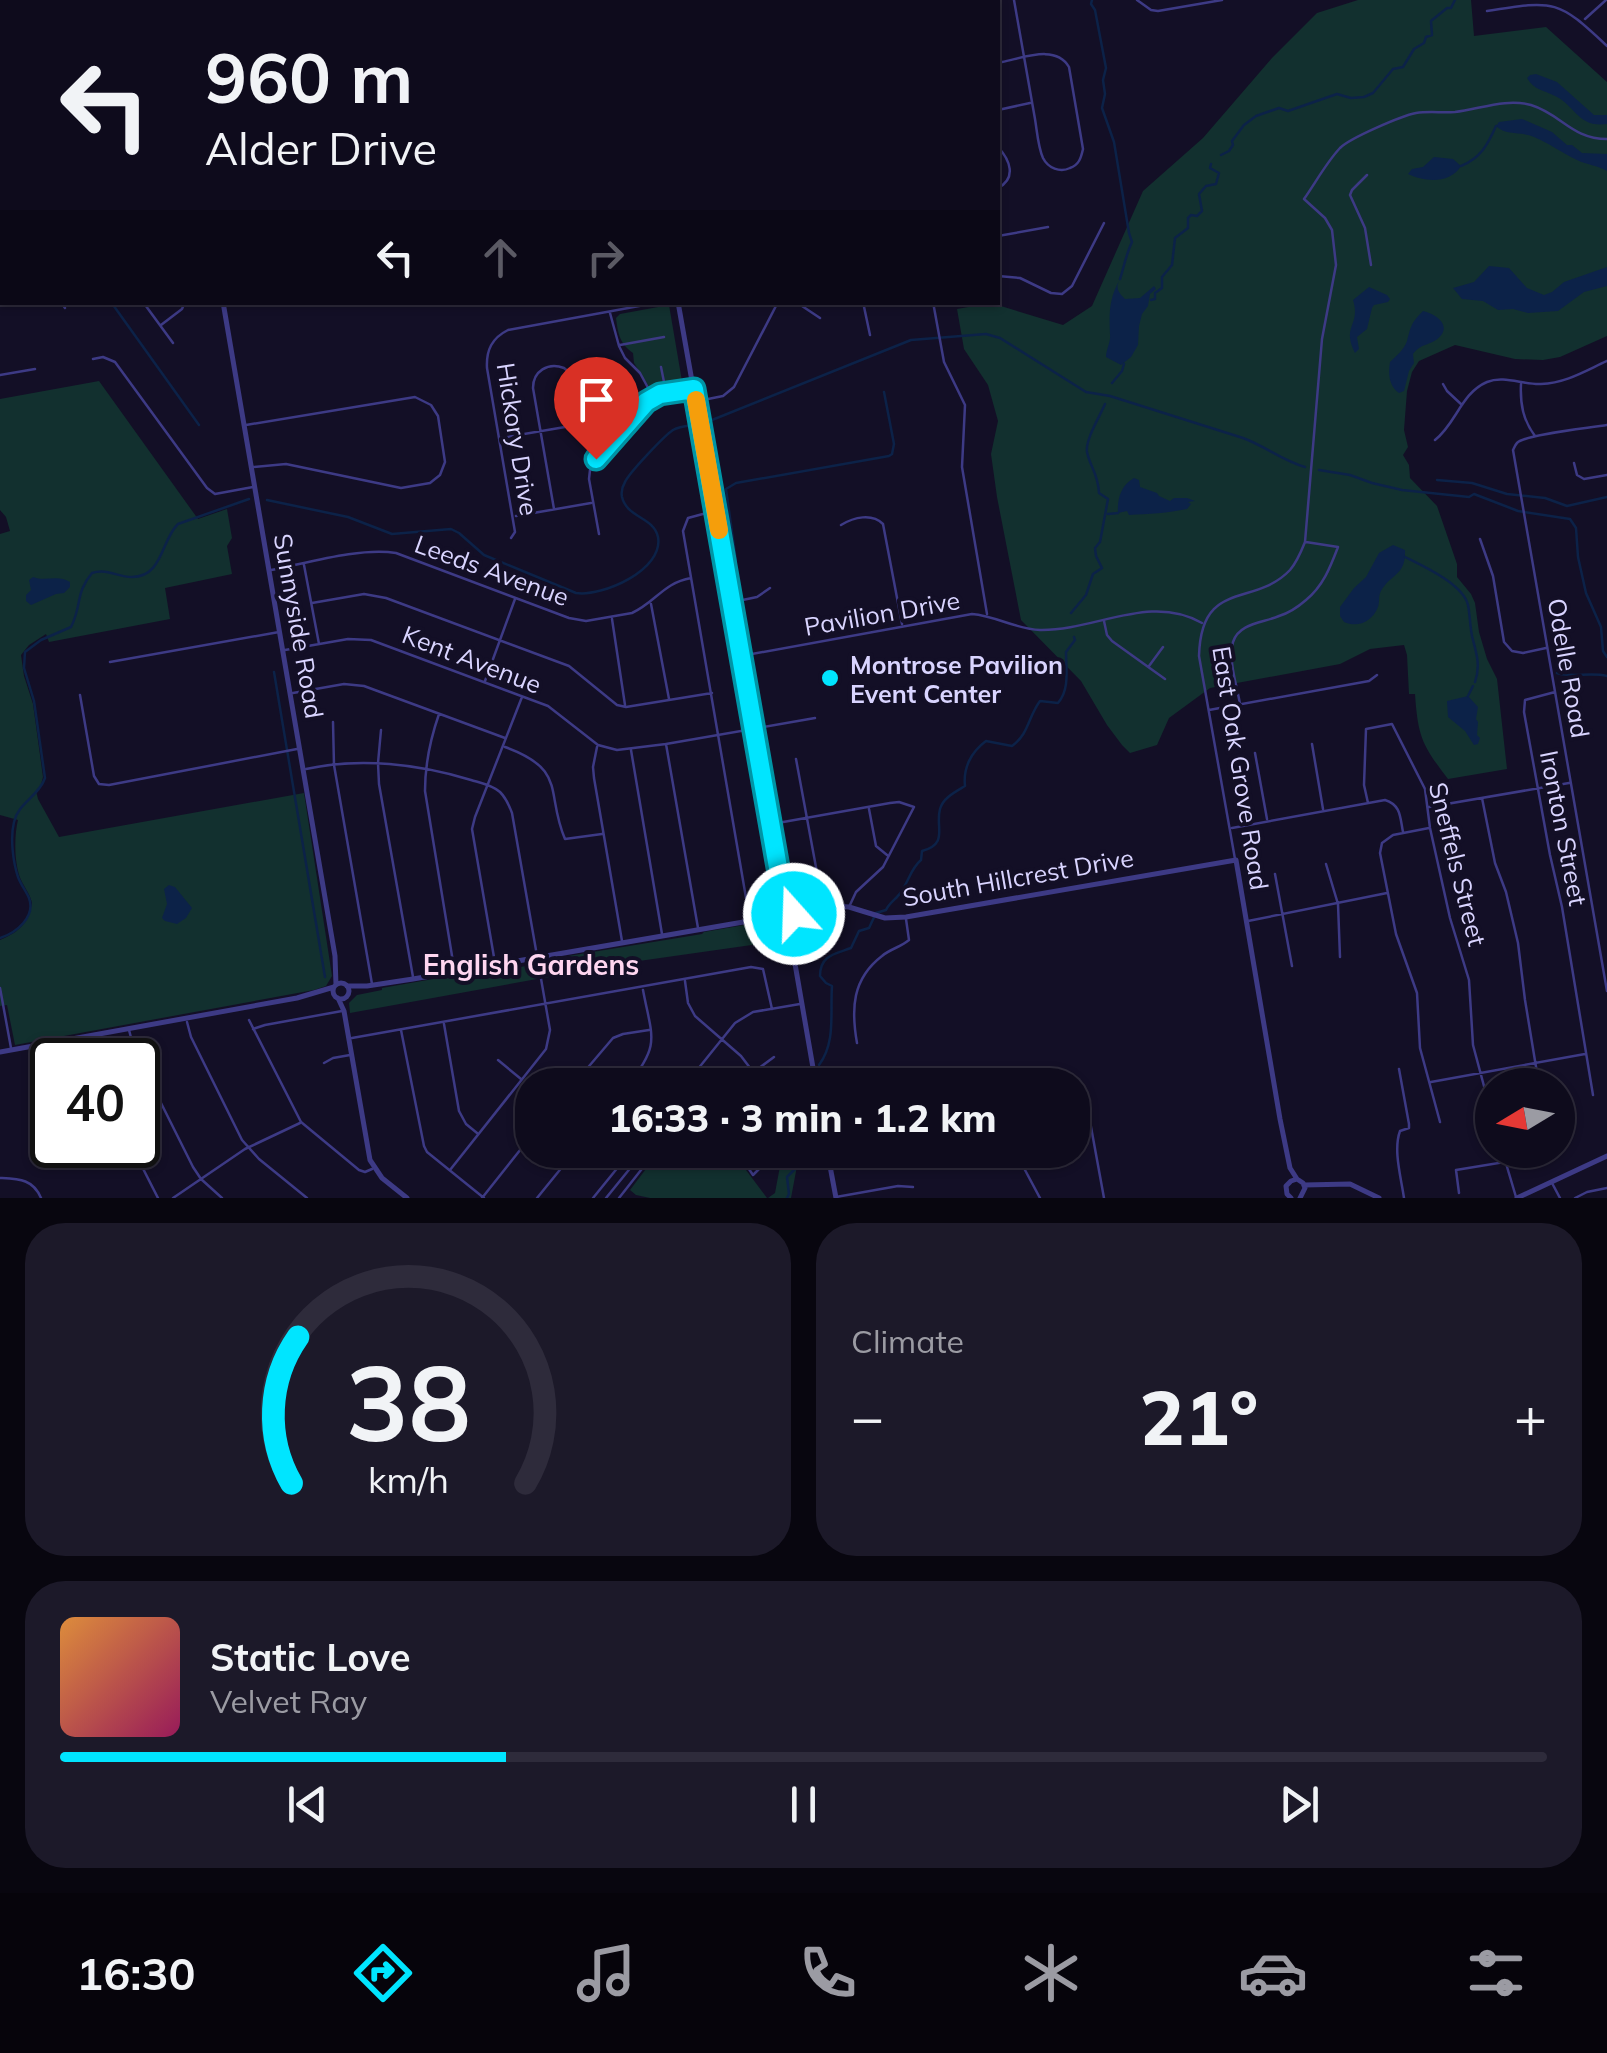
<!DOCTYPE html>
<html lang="en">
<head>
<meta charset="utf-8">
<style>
  :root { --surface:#0e0b1c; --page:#1c1929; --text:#f1f3f6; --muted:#9b9ba3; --line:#2e2b3b; --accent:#00e5ff }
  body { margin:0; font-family:Mulish,sans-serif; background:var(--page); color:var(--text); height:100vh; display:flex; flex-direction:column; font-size:38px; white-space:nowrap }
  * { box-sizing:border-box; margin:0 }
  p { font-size:32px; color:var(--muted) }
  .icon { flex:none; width:55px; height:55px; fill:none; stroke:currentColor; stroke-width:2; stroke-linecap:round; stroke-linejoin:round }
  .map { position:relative; height:1198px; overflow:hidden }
  .details { display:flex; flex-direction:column; gap:25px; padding:25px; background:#08060f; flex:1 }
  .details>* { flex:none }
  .guide { position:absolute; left:0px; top:0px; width:1000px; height:305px; box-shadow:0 2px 8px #0004,0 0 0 2px var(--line); background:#0e0b1c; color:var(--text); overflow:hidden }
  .needle { width:65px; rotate:260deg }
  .fabs { position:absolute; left:1475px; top:1068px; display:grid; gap:20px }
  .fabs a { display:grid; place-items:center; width:100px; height:100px; border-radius:50%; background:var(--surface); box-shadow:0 2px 8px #0004,0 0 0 2px var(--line); font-size:50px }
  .speed { position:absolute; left:30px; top:1038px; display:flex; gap:20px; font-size:50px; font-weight:700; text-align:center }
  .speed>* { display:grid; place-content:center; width:130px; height:130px; border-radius:50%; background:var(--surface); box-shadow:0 2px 8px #0004,0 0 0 2px var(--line); line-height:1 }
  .speed .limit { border:5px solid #111; border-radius:15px; background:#fff; color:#111 }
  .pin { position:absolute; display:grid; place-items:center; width:85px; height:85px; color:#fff; margin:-102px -42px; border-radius:50% 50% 50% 0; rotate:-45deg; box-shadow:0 0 10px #0007 }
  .pin .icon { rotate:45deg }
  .me { position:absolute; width:110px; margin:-55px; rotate:340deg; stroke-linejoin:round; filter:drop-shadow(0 0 8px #0008) }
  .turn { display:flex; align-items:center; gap:35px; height:210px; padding:0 40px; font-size:45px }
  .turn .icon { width:130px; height:130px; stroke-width:2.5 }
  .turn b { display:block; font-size:70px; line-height:85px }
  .lanes { display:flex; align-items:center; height:95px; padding:0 40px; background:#0003; justify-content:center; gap:50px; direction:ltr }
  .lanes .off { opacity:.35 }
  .big { font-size:75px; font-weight:800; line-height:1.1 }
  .details .card { flex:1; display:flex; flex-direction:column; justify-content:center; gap:15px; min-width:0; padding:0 35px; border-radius:40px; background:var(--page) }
  .details .dial { align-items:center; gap:0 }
  .dial svg { height:260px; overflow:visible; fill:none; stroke:var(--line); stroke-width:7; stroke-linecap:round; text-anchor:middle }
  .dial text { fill:var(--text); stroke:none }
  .song { display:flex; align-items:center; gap:30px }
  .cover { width:120px; height:120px; border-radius:15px; background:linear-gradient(135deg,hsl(30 70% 55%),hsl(330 70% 35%)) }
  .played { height:10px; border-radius:5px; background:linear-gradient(90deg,var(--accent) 30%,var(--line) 30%) }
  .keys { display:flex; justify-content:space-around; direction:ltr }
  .heat { display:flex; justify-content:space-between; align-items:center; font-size:55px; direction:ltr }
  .details .tiles { flex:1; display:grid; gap:25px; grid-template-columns:1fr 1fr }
  .card:last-child { grid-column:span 2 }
  .trip { position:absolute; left:515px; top:1068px; width:575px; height:100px; border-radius:40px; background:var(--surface); box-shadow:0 2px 8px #0004,0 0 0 2px var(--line); font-weight:800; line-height:100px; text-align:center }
  .menu { display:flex; height:160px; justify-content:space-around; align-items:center; background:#06040b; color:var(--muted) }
  .menu .icon { width:70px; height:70px }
  .menu .active { color:var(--accent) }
  .menu b { font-size:45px; color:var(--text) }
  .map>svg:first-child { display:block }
</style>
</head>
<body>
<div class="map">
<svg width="1607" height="1198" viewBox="0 0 1607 1198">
  <rect width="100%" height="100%" fill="#130f26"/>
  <path fill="#12302f" d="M1358,0H1471L1474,36L1546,27L1607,82V336L1560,357L1543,360L1515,359L1455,345L1419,361L1412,372L1407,391L1404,430L1408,447L1403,455L1409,465L1410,478L1437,506L1457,564V577L1471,594L1475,603L1479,632L1487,659L1497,679L1507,769L1448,779C1422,745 1418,737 1415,694H1409L1407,655L1404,645L1370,649L1340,664L1210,688L1169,718L1157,745L1130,753L1122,745L1107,725L1081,681L1021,620L997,497L991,454L998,421L988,385L964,349L957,309L991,303L1063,325L1092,306L1143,191L1203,138L1272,58L1317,13Z
    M669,305L683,387L653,393L634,363L633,353C620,344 618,334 616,318L620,314Z
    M99,381L198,519L227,509L232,538L227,546L232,574L165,588L170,619L49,642L46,634L29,645L21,655L24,676L33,704L43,777L41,785L36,791L38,799L59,837L304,793L332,976L326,986L314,990L15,1045L7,1005L0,1006V940C19,932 29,923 32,903C30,894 25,888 21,880C14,864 14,836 18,820L0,815V534L10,531L6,517L0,510V399Z
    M756,923C775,932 779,927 784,949L773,942L639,961L544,978L542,963L544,960L702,934L704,932Z
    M526,966L534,967L537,979L350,1013L349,1003L357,995L382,990V988L490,969L493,972Z
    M655,1150H731L767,1198H650L636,1195L630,1190L655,1157Z
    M783,1150H800L791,1198H768L775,1193Z"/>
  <path fill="#0c2248" d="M1536,74L1557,82L1594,115H1607V124C1578,128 1576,106 1555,96C1543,90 1534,90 1527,78L1530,75Z
    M1522,119L1552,132L1567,145H1572L1582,153L1607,154V171C1597,165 1587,165 1577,160C1562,153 1549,143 1534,137C1521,131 1506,136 1496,126L1499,122Z
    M1434,157L1453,159L1461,166C1450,184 1425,182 1408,174L1412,169L1423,167Z
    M1489,266L1509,268L1527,288L1544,295L1552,292L1564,282L1607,267V286L1584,292L1558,311L1528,313L1513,309L1498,310L1483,301L1462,299L1453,288L1474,282Z
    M1120,279C1115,288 1118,292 1125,299L1140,298L1154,286L1156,289L1150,294L1148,306L1142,314L1139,326L1138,345L1131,357L1121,365L1106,357C1106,349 1111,342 1110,334C1109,314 1109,298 1120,279Z
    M1369,287L1387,295L1390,299L1388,302L1374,305L1372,308L1367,329L1357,337L1359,349L1355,353C1341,325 1361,326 1353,300Z
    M1423,311C1437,314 1454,327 1436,340C1426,346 1421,344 1413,354L1414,363L1409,371L1404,391L1399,393C1389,386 1388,374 1390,362C1396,356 1404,350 1407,341C1411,326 1411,323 1423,311Z
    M1134,478L1139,480L1140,487L1157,493L1159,496L1170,501L1174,498H1187L1195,501L1188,502L1191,504L1187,509C1168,513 1148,514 1129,515L1127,511L1118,513C1117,499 1121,485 1134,478Z
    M1393,545L1405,550C1406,576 1391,573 1381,591C1378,596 1380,602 1378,607C1372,622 1358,628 1344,622L1340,616V607L1354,588L1366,577L1379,553Z
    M33,577C45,582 58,574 70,582V587L64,593L56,594L31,605L26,601V595L31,590L29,580Z
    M1468,696L1478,707L1476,719L1478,722L1477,735L1480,738L1478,744L1474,745L1465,731L1448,717L1447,701Z
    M169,885L175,887L192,908L186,918L177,924L165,921L162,918L167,904L164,889Z"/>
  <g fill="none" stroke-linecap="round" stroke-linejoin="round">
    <path stroke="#0c2248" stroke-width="2.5" d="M28,0L29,2
      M783,0L798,2L807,0
      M861,0L862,2
      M1092,0L1091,4L1095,10L1106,68L1103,80L1105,94L1102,108L1114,142L1129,233L1132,242C1126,254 1124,267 1120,279
      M938,2L948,0
      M1221,155L1229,151L1233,145L1232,141L1244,125L1256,116L1279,108L1288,111L1337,94L1351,98L1364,97L1373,93L1393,69L1403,67L1414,49L1424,43L1426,37L1432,35L1431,21L1447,8H1451L1455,0
      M1461,166C1481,158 1488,144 1496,126
      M1151,300L1155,299V293L1162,288V277L1172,265L1175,238L1188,228V218L1191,215L1197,216L1202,211L1199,194L1206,186L1216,184L1219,173L1210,168L1211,164
      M111,302L199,425
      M1112,383L1122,371L1124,364
      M707,422L911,340L986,334L1000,338L1086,392L1110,396L1243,438C1265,446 1283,461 1305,467
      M1319,470L1350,475L1372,483L1402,490L1469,497L1474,494L1518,511L1570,519L1576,528L1578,557L1586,593L1601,627L1603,651L1607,657
      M1437,480L1472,483L1507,494L1545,498L1567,506L1607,497
      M267,500L348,517L392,534L451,529L459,533L484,555L576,593C602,597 664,570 658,537C654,517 627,518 622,497C621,492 622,487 625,482C629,473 664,436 673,430C680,426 687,426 695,425
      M1108,514L1118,513
      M1405,557C1423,566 1463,584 1468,605C1470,615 1470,626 1472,636C1476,652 1481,665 1475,682
      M736,561L726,489L736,483L889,456L892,454L894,444L884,392
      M1071,613L1086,595L1093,574L1102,568L1096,556L1095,548L1100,542L1108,499L1099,493C1098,473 1090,467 1087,452C1085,440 1100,416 1105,404
      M274,672L325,977
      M1557,673C1572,678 1590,672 1607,676
      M1468,696L1473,686
      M0,938C16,933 36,917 29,898C26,891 21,885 18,877C13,862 10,838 14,822C18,803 39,796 45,778L34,701L24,668L25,652L41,640L71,627C82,606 75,593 92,573C107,568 117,577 132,577C163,577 161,540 178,524L249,499
      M819,1065C836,1042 830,1014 832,986L826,983L820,976C820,955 835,954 851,948L859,931L869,928L876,913L886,910C888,905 893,901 897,897C908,886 909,870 921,860L922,851C949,844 935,827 940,809C943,798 955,792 965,786C963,768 971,752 986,741L1012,746C1029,734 1028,717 1040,701L1058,703C1070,689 1066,669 1066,652L1075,640L1074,637
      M807,1085V1073
      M787,1198L789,1194L787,1177L797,1167L795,1161L788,1155V1150"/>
    <path stroke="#3d3a85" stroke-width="2.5" d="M390,0V2
      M539,0V2
      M625,0L626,2
      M869,0L870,2
      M879,0V2
      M1137,0L1151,10L1158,11L1222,0
      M213,2L214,0
      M886,2L902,0
      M1487,11C1556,0 1558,0 1607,46
      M1585,19L1606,0
      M1002,62C1023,58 1056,44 1069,67L1083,149C1081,158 1079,165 1070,168C1060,173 1048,168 1043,158C1038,147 1037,131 1035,119C1028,79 1021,40 1014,0
      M998,110L1030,103
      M998,147C1010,160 1017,178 998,188
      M1367,175L1352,190L1350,195L1365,228L1371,265
      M0,225L2,226
      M998,236L1048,227
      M998,276L1020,278L1051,293L1062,294L1072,286L1104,223
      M61,302L65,308
      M143,302L173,343
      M796,302L820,318
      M863,302L870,335
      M933,302L944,362L965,405L962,467L987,614
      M610,313L619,346L625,358L640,373L653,397
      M161,325L182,309L185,302
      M620,345L664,337
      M93,359L103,357L115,362L207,488L215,494L253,487
      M661,367L666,392
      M0,375L35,369
      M1443,384L1447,391L1462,405
      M1521,384C1520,404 1523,420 1535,436
      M698,401L723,396L734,387L778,302
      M246,425L415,397L431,405L438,416L445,462L440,475L430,483L401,488L286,464L253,467
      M1607,425C1591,428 1526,434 1517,443C1515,445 1514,448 1513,450L1607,991
      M501,438L565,427
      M1435,440C1456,424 1461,393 1487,382C1504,375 1523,385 1541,384C1566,383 1585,371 1607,361
      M1574,463L1577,475L1584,479L1607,475
      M554,509L533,388C533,371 548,362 564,368L628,421
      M714,511L688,518L683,531L750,921
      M516,516L591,503
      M841,525C854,517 872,513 883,524L902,624
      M599,534L589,479L590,470L596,459L646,402L660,395L692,389
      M511,538L515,532L487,368C486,350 492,338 508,330L661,302
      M1480,539L1493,576L1504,642L1512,651L1523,653L1546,648
      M304,565L319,644
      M271,570C307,563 361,547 396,553L569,618L586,621L632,613C656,602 663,583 691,578
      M733,602L757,597L770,588
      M312,603L364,594L386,598L569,666L617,705L626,707L712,693
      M651,604L669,699
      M612,619L625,705
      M1104,621L1107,635L1112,641L1165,679
      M285,650L348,639L371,640L548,706L598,745L617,750L666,744L815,718
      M741,656L972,614C996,616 1016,629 1040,630C1095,631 1150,593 1202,623
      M110,662L279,632
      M1149,666L1163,647
      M485,681L515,599
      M1555,692L1525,700L1524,712L1550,855L1562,907L1593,1095
      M293,693L344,684L364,686L505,738
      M80,695L94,776L99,784L109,785L297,749
      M1240,704C1237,686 1228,660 1233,642C1239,623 1263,623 1279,616C1289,613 1298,607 1306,600C1323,586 1330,568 1338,547L1306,542
      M1209,710L1369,681L1377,675
      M439,714C430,740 425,764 425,791L454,968
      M333,722L334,765L372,984
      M381,730L378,763L379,784L413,977
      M666,744L698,928
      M1312,744L1323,809
      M505,747C568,770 545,792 565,839L602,834
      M597,747L593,767L594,778L622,941
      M631,750L662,934
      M1255,753L1267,819
      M796,759L823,905
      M306,769C360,757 419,764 471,780C481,783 492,785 500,792C506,798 509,805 512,813L550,1030L546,1049L450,1170
      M1482,798L1495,863L1506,892L1518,943L1525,1000L1539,1085
      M1368,803L1364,785L1366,729L1392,724L1425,789L1430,828L1450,918L1469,980L1473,1045L1492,1116
      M1429,807L1569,783
      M869,809L876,846L887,855
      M772,824L890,803L899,802L914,807L883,867L856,892L849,907
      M1232,828L1385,800C1401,805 1400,817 1403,832
      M1429,828L1393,835L1382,843L1380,853L1396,934L1417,993L1420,1048L1440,1122
      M1235,859L1199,656C1201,578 1254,608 1290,570C1297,562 1301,552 1305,542L1322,339L1336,265L1332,230L1325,218L1304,199C1316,182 1326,163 1340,148C1350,138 1401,116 1416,113C1429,111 1442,113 1455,112C1480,109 1506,98 1531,105C1561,114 1572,139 1607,139
      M1326,864L1338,904L1340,957
      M1275,874L1292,966
      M1248,921L1387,893
      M495,963L472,829L475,817L522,697
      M685,981L688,1003L695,1016L741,1056L763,1085
      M0,988L11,1048
      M249,1020L301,1122L359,1170L365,1172L372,1169
      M187,1022L191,1037L242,1140L259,1159L307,1198
      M444,1024L459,1111L466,1124L477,1133
      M253,1029L265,1025L342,1011
      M129,1030L134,1049L193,1167L201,1179L222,1198
      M401,1030L424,1146L427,1152L484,1198
      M82,1038L89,1060
      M352,1038L751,967L763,969L772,1009
      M857,1043C851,1009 852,979 882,956C890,949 901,947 909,940L906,919
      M498,1060L521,1079
      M324,1063L333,1058L350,1055
      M1399,1069L1409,1124V1128L1400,1131C1393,1150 1401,1177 1404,1198
      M755,1071L774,1057
      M696,1072L709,1085
      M1431,1082L1585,1054
      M573,1085L613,1038L623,1034L649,1030
      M628,1085C661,1044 652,1038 643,990
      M685,1085L735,1023L753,1012L800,1004
      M1089,1116L1104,1198
      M131,1145L158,1198
      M736,1150L753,1175L760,1168L756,1150
      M1502,1150L1516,1197
      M1025,1170L1040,1198
      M0,1178C19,1179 33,1179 41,1198
      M1552,1183L1560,1198
      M1459,1193L1456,1170L1541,1156
      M836,1197L898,1186L913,1187
      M173,1198L245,1149L300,1123
      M482,1198L532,1135
      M537,1198L576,1150
      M593,1198L632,1150
      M606,1198L645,1150
      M619,1198L652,1156L651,1150
      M1575,1198L1587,1192L1607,1188"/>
    <path stroke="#3d3a85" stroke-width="5" d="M171,0V2
      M0,160H2
      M223,302L335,956L336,985
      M678,302L783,896L781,908
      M777 916a9 9 0 1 1 18 0a9 9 0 1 1-18 0Z
      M792,910L803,911L834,906L849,907L885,918L906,917L1236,860L1280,1119L1290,1168L1297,1179
      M791,924L790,935L816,1085
      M333 991a8 8 0 1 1 16 0a8 8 0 1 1-16 0Z
      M347,986H367L413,979L755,920L772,919L779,923
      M338,998L344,1011L370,1160L382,1178L407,1198
      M0,1052L297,998L334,987
      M827,1150L836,1198
      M1304,1185L1350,1184L1379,1198
      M1291,1198L1287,1194L1286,1186L1291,1181L1297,1179L1303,1183L1305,1188L1300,1198
      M1517,1198L1607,1156"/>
  </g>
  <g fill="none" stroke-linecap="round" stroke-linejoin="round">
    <g stroke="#0095a6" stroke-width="25">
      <path id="route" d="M596,459L646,402L660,394L694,389L783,896L794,914"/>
    </g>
    <use href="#route" stroke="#00e5ff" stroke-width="18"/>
    <path stroke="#f59e0b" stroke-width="18" d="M696,400L719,530"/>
  </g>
  <circle fill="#00e5ff" stroke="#130f26" stroke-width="4" cx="830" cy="678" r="10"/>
  <g text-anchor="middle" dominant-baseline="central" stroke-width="8" stroke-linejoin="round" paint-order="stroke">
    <g font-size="25" fill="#d9d4ff" stroke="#130f26">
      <text transform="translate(518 439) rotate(81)">Hickory Drive</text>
      <text transform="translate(492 570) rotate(20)">Leeds Avenue</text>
      <text transform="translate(882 613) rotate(-10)">Pavilion Drive</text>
      <text transform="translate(299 626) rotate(80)">Sunnyside Road</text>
      <text transform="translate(472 659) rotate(21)">Kent Avenue</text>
      <text transform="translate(1569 668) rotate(80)">Odelle Road</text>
      <text transform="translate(1241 768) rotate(81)">East Oak Grove Road</text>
      <text transform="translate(1564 828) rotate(79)">Ironton Street</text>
      <text transform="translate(1458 864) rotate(76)">Sneffels Street</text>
      <text transform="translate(1018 877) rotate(-10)">South Hillcrest Drive</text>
    </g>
    <g font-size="25" font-weight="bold" fill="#d9d4ff" stroke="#130f26" text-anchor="start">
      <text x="850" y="664">Montrose Pavilion<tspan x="850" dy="29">Event Center</tspan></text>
    </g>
    <g font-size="28" font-weight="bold" fill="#ffd6f0" stroke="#130f26">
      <text x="531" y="964">English Gardens</text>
    </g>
  </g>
</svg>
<div class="fabs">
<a><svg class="needle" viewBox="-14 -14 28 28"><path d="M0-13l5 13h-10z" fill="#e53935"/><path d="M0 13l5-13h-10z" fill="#9b9ba3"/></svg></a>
</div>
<div class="speed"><div class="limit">40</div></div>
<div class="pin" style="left:596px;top:459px;background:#d93025"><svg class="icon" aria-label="arrive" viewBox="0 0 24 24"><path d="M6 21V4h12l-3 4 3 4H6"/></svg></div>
<svg class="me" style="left:794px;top:914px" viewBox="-20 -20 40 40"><circle r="17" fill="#00e5ff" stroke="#fff" stroke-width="3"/><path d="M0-11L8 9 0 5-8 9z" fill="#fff"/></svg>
<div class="trip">16:33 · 3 min · 1.2 km</div>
<div class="guide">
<div class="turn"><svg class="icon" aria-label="left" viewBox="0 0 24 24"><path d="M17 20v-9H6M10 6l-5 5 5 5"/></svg><div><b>960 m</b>Alder Drive</div></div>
<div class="lanes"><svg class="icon" aria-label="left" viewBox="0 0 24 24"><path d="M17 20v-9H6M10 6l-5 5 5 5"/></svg><svg class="icon off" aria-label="ahead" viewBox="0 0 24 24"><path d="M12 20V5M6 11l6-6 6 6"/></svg><svg class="icon off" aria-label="right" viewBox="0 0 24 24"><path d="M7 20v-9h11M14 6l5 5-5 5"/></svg></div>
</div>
</div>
<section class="details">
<div class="tiles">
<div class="card dial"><svg viewBox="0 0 100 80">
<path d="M14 69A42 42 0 1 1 86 69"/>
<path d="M14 69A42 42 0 0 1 16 24" stroke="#00e5ff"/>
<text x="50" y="56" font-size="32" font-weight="700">38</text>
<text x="50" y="72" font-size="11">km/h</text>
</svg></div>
<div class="card"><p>Climate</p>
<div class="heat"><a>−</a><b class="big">21°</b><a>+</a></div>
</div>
<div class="card">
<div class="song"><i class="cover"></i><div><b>Static Love</b><p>Velvet Ray</p></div></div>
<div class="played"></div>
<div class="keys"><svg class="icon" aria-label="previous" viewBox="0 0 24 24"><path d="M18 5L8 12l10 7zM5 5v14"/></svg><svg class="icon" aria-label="pause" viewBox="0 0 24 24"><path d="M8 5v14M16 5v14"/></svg><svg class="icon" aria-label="next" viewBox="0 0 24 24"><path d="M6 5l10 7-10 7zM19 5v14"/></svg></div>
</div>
</div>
</section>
<nav class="menu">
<b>16:30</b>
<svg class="icon active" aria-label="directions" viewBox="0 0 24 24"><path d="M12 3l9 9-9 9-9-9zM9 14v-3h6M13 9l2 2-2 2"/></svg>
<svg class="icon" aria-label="music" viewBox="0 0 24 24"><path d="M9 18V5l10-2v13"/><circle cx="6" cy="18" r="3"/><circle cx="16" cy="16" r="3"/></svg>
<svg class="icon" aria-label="phone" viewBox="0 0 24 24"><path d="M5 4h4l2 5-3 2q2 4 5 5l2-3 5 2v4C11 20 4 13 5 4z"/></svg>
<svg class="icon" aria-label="climate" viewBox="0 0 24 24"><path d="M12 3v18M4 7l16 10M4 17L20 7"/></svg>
<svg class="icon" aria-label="car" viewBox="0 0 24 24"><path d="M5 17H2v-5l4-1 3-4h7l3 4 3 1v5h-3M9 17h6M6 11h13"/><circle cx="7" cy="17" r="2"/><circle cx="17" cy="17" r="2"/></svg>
<svg class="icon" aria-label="filters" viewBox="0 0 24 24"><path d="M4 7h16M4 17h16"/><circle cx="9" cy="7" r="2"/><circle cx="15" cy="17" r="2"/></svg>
</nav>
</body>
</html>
